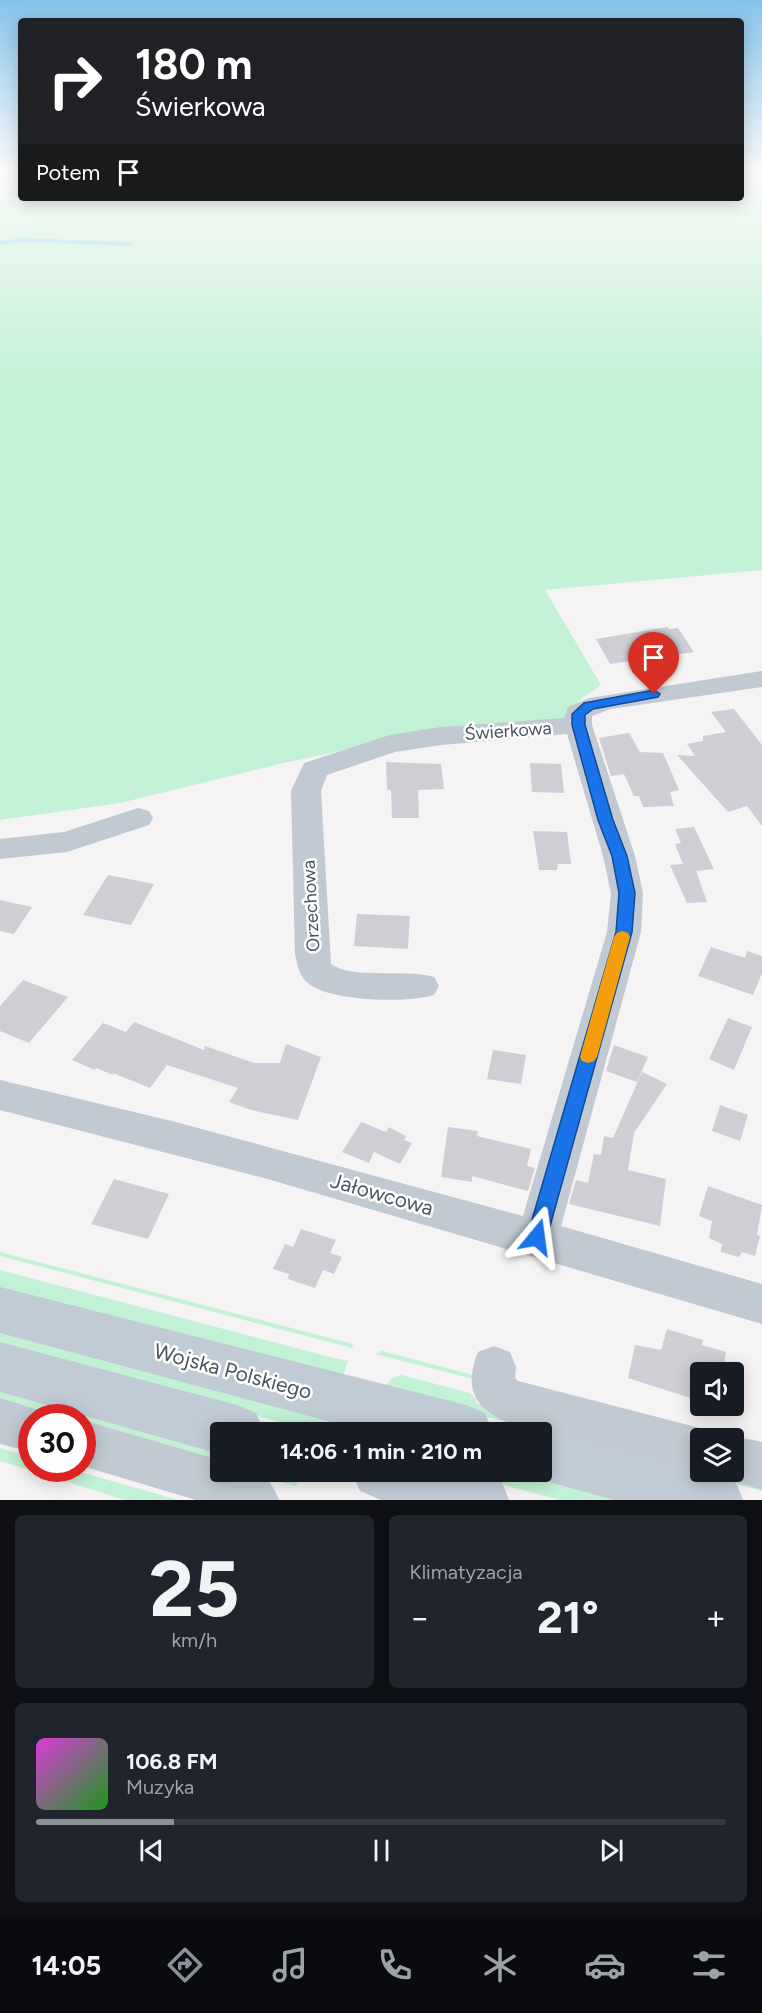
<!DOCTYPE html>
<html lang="pl">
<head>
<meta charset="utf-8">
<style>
  :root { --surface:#171b24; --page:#20242c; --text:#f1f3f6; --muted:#9ea1a6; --line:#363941; --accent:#8c9099 }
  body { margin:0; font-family:Figtree,sans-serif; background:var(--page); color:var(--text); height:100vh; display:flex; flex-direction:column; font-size:22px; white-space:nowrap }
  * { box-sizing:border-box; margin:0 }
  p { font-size:20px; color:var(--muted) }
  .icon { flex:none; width:33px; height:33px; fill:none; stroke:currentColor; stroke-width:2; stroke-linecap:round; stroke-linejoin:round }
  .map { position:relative; height:1500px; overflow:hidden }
  .drawer { display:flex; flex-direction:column; gap:15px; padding:15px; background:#0d0f14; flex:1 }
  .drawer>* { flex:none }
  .guide { position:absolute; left:18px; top:18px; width:726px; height:183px; border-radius:6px; box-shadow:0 3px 15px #0003; background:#202124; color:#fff; overflow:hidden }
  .tools { position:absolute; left:690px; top:1362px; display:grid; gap:12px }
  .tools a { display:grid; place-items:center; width:54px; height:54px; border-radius:6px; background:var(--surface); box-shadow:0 3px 15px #0003; font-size:30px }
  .speed { position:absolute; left:18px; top:1404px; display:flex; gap:12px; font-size:30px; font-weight:700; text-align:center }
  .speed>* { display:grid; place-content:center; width:78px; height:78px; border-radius:50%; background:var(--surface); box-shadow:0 3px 15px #0003; line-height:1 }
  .speed .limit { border:9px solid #d22; background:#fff; color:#111 }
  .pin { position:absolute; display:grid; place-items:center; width:51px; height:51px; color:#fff; margin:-62px -26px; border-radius:50% 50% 50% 0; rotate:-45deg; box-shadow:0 0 6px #0007 }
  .pin .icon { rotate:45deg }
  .me { position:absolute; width:66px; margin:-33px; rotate:16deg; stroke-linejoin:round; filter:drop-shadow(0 0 4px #0008) }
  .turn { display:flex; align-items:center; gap:21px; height:126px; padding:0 18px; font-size:27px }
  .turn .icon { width:78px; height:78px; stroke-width:2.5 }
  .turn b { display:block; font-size:42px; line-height:51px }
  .then { display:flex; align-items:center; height:57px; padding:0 18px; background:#0003; gap:12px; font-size:22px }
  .big { font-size:45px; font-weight:700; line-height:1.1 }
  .drawer .tile { flex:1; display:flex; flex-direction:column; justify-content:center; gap:9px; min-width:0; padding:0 21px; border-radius:9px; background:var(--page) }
  .drawer .dial { align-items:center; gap:0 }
  .dial b { font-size:78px; line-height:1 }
  .song { display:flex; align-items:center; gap:18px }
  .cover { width:72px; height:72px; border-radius:9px; background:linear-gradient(135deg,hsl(300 70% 55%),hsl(120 70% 35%)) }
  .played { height:6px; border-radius:3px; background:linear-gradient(90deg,var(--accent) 20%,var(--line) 20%) }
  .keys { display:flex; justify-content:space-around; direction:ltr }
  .heat { display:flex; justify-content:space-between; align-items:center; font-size:33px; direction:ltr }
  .drawer .tiles { flex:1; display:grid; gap:15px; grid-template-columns:1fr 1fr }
  .tile:last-child { grid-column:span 2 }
  .trip { position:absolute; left:210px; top:1422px; width:342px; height:60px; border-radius:6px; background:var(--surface); box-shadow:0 3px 15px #0003; font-weight:700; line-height:60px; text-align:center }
  .tab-bar { display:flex; height:96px; justify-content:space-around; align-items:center; background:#090b0e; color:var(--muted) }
  .tab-bar .icon { width:42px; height:42px }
  .tab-bar .current { color:var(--accent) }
  .tab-bar b { font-size:27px; color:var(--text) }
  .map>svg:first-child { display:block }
</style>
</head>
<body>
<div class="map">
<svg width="762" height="1500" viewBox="0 0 762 1500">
  <rect width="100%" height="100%" fill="#f5f3f3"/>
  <path fill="#c3f1d5" d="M0,173H21V198H741V173H762V570L545,590L601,685L569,708L567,720L420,734L279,764L120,803L0,820Z
    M0,1252L353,1344L352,1348L0,1256Z
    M0,1270L330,1357L348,1361L342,1378L0,1288Z
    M0,1328L330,1418L325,1432H317L0,1346Z
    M382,1351L481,1377L473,1379L375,1354Z
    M401,1375L470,1393L476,1399V1403L700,1464V1472H727L762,1481V1491L383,1389L392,1378Z
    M0,1389L220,1451V1465L83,1426L82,1418L51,1417L0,1403Z
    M0,1448L31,1457L32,1468L70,1469L178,1500H125L0,1461Z
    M243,1472H296L300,1473L296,1486Z
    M457,1472H530L637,1500H559Z"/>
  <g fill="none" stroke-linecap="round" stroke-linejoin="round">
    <path stroke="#90daee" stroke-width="4" d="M0,243L22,240L131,244"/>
  </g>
  <path fill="#cdcfd5" d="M668,627L669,629L678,628L694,652L610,664L596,639Z
    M734,709L762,745V826L747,806L728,812L677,755L695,756L687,744L703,741V736L726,732L711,712Z
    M629,733L640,752L663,753L679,790L670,792L674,806L643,807L639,796H634L624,774L611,776L599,738Z
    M386,762L441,764L444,789L418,790L419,818H392L391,790H387Z
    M530,763L561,764L564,793L532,792Z
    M694,827L714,869L696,871L707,902L687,903L670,865L683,864L675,844L681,843L675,829Z
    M533,831L567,832L571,864H558L557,870H539Z
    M108,875L154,884L131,925L83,915Z
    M0,900L32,907L14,934L0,931Z
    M357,914L410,916L408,949L354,946Z
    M711,947L745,958L747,951L762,956V973L753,995L698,976Z
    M23,980L68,997L29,1043L0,1031V1006Z
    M728,1018L752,1027L734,1070L709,1059Z
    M134,1022L204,1050L205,1046L254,1063H280L286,1044L321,1057L298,1120L251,1110L229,1102L238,1088L167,1065L150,1088L113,1073V1075L96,1068L95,1070L72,1060L103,1023L126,1032Z
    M614,1045L648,1057L637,1082L606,1071Z
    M493,1050L526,1055L521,1084L487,1079Z
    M642,1072L667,1084L634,1133L628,1170L666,1179L660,1226L569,1204L576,1180L588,1183L594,1154L601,1155L604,1136L613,1138Z
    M720,1105L748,1115L740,1141L712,1131Z
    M361,1122L386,1132L389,1127L406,1136L404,1140L412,1143L400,1164L374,1152L369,1163L342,1152Z
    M448,1127L478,1131L477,1136L531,1149L527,1166L535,1168L528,1191L472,1176V1182L441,1177Z
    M114,1179L169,1194L148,1239L91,1224Z
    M708,1186L762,1205L757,1235L760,1236L755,1256L742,1252L739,1257L721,1252L722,1244L709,1238L712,1221L699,1216Z
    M301,1229L336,1240L330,1253L342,1257L334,1274L323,1270L315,1288L288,1279L289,1274L273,1269L285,1244L293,1247Z
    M667,1329L703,1340L702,1345L726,1352L723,1372H700V1401L628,1378L635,1345L661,1350Z"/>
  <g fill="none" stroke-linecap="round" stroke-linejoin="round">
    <path fill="#c1cad2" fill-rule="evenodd" d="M762,671V687L611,709L592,716V725L635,856L643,893L641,932L561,1226L762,1284V1324L264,1178L0,1110V1080L176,1122L523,1216L607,932L611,893L603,856L567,734L441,745L395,752L327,775L321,791L331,964C353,980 406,968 434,977L439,986L434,995C408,1003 330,1002 308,983C299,976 297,964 295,954L291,791L304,763L390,735L441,727L564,718L568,707L589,698Z
      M138,808L149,811L153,818L149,825L67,852L0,859V839L64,832Z
      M494,1346L510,1352L516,1367L515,1378L518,1381L700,1428L717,1434L718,1438H700V1472H707L700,1474L507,1422C473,1408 464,1386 478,1352Z
      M0,1398L48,1413L50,1418H32V1452L0,1444Z
      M82,1420L220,1460V1472C253,1472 265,1466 279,1500H196L82,1466Z
      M734,1436L762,1442V1490L717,1476L716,1472H734V1438H727Z"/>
    <path fill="#c1cbd6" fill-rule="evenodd" d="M0,1287L466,1405L485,1413L493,1432H368L0,1333Z
      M0,1342L237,1405L256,1413L264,1432H220V1454L0,1392Z
      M542,1426L700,1468V1472H712L735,1480L743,1500H614L542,1480L523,1472H542V1432H526Z
      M352,1472H478L501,1480L509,1500H381L360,1491Z"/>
  </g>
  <linearGradient id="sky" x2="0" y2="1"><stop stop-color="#85c3ea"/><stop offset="0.45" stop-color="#fafafa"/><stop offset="1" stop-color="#fafafa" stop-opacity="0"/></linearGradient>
  <rect width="762" height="382" fill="url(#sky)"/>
  <path fill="#1a73e8" stroke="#114b97" stroke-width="1.5" d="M654,690L660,694L658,697L593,709L585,715V725L613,820L627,856L635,893L632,932L547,1237L544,1243L537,1246L530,1243L527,1237L616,932L619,893L612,856L598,820L572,725V714L584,703Z"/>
  <path fill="#f59e0b" d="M622,931L628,933L630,937L597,1057L594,1061L588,1063L582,1061L580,1057L614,937L617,933Z"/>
  <g text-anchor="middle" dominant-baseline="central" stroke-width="5" stroke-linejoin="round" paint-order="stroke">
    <g font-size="18" fill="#4a5661" stroke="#fff">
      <text transform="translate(508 731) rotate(-4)">Świerkowa</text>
      <text transform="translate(311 906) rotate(-93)">Orzechowa</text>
    </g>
    <g font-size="21" fill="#4a5661" stroke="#fff">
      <text transform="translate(382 1194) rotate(16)">Jałowcowa</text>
      <text transform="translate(233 1371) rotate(15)">Wojska Polskiego</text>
    </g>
  </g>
</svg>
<div class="tools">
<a><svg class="icon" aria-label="sound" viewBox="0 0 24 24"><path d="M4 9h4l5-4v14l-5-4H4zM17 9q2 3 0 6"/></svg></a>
<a><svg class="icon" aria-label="layers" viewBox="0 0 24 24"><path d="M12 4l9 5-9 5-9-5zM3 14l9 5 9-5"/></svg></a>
</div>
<div class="speed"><div class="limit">30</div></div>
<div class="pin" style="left:654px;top:694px;background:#d93025"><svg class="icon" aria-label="arrive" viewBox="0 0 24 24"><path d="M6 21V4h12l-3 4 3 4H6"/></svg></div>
<svg class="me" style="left:537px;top:1237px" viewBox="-20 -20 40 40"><path d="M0-17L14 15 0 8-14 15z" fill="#1a73e8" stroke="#fff" stroke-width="4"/></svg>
<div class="trip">14:06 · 1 min · 210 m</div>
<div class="guide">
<div class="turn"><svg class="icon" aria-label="right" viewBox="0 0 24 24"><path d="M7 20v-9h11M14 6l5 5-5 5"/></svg><div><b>180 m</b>Świerkowa</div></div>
<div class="then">Potem<svg class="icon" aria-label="arrive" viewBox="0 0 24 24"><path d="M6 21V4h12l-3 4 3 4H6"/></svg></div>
</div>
</div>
<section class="drawer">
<div class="tiles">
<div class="tile dial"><b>25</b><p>km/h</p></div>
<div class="tile"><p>Klimatyzacja</p>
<div class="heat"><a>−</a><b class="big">21°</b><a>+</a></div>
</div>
<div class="tile">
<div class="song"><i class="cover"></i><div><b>106.8 FM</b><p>Muzyka</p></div></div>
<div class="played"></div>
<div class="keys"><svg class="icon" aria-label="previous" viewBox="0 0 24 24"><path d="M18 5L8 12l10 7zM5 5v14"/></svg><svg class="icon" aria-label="pause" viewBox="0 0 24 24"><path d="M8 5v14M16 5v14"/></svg><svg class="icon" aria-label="next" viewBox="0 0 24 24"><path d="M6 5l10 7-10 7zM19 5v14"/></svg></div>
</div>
</div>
</section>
<nav class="tab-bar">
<b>14:05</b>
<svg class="icon current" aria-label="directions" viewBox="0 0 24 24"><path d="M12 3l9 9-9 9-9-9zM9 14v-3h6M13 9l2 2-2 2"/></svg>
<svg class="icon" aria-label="music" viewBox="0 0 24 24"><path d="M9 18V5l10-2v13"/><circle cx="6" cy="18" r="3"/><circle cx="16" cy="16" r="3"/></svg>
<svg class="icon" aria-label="phone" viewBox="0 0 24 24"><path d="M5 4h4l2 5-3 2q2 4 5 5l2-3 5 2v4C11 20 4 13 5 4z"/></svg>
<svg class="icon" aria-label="climate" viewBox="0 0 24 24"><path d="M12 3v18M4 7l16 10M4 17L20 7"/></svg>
<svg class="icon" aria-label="car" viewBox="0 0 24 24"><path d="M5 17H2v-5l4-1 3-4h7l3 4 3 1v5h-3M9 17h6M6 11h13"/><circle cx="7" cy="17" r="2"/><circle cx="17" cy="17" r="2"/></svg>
<svg class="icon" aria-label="filters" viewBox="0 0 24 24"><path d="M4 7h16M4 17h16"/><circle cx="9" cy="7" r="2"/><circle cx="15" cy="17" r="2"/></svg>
</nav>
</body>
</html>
